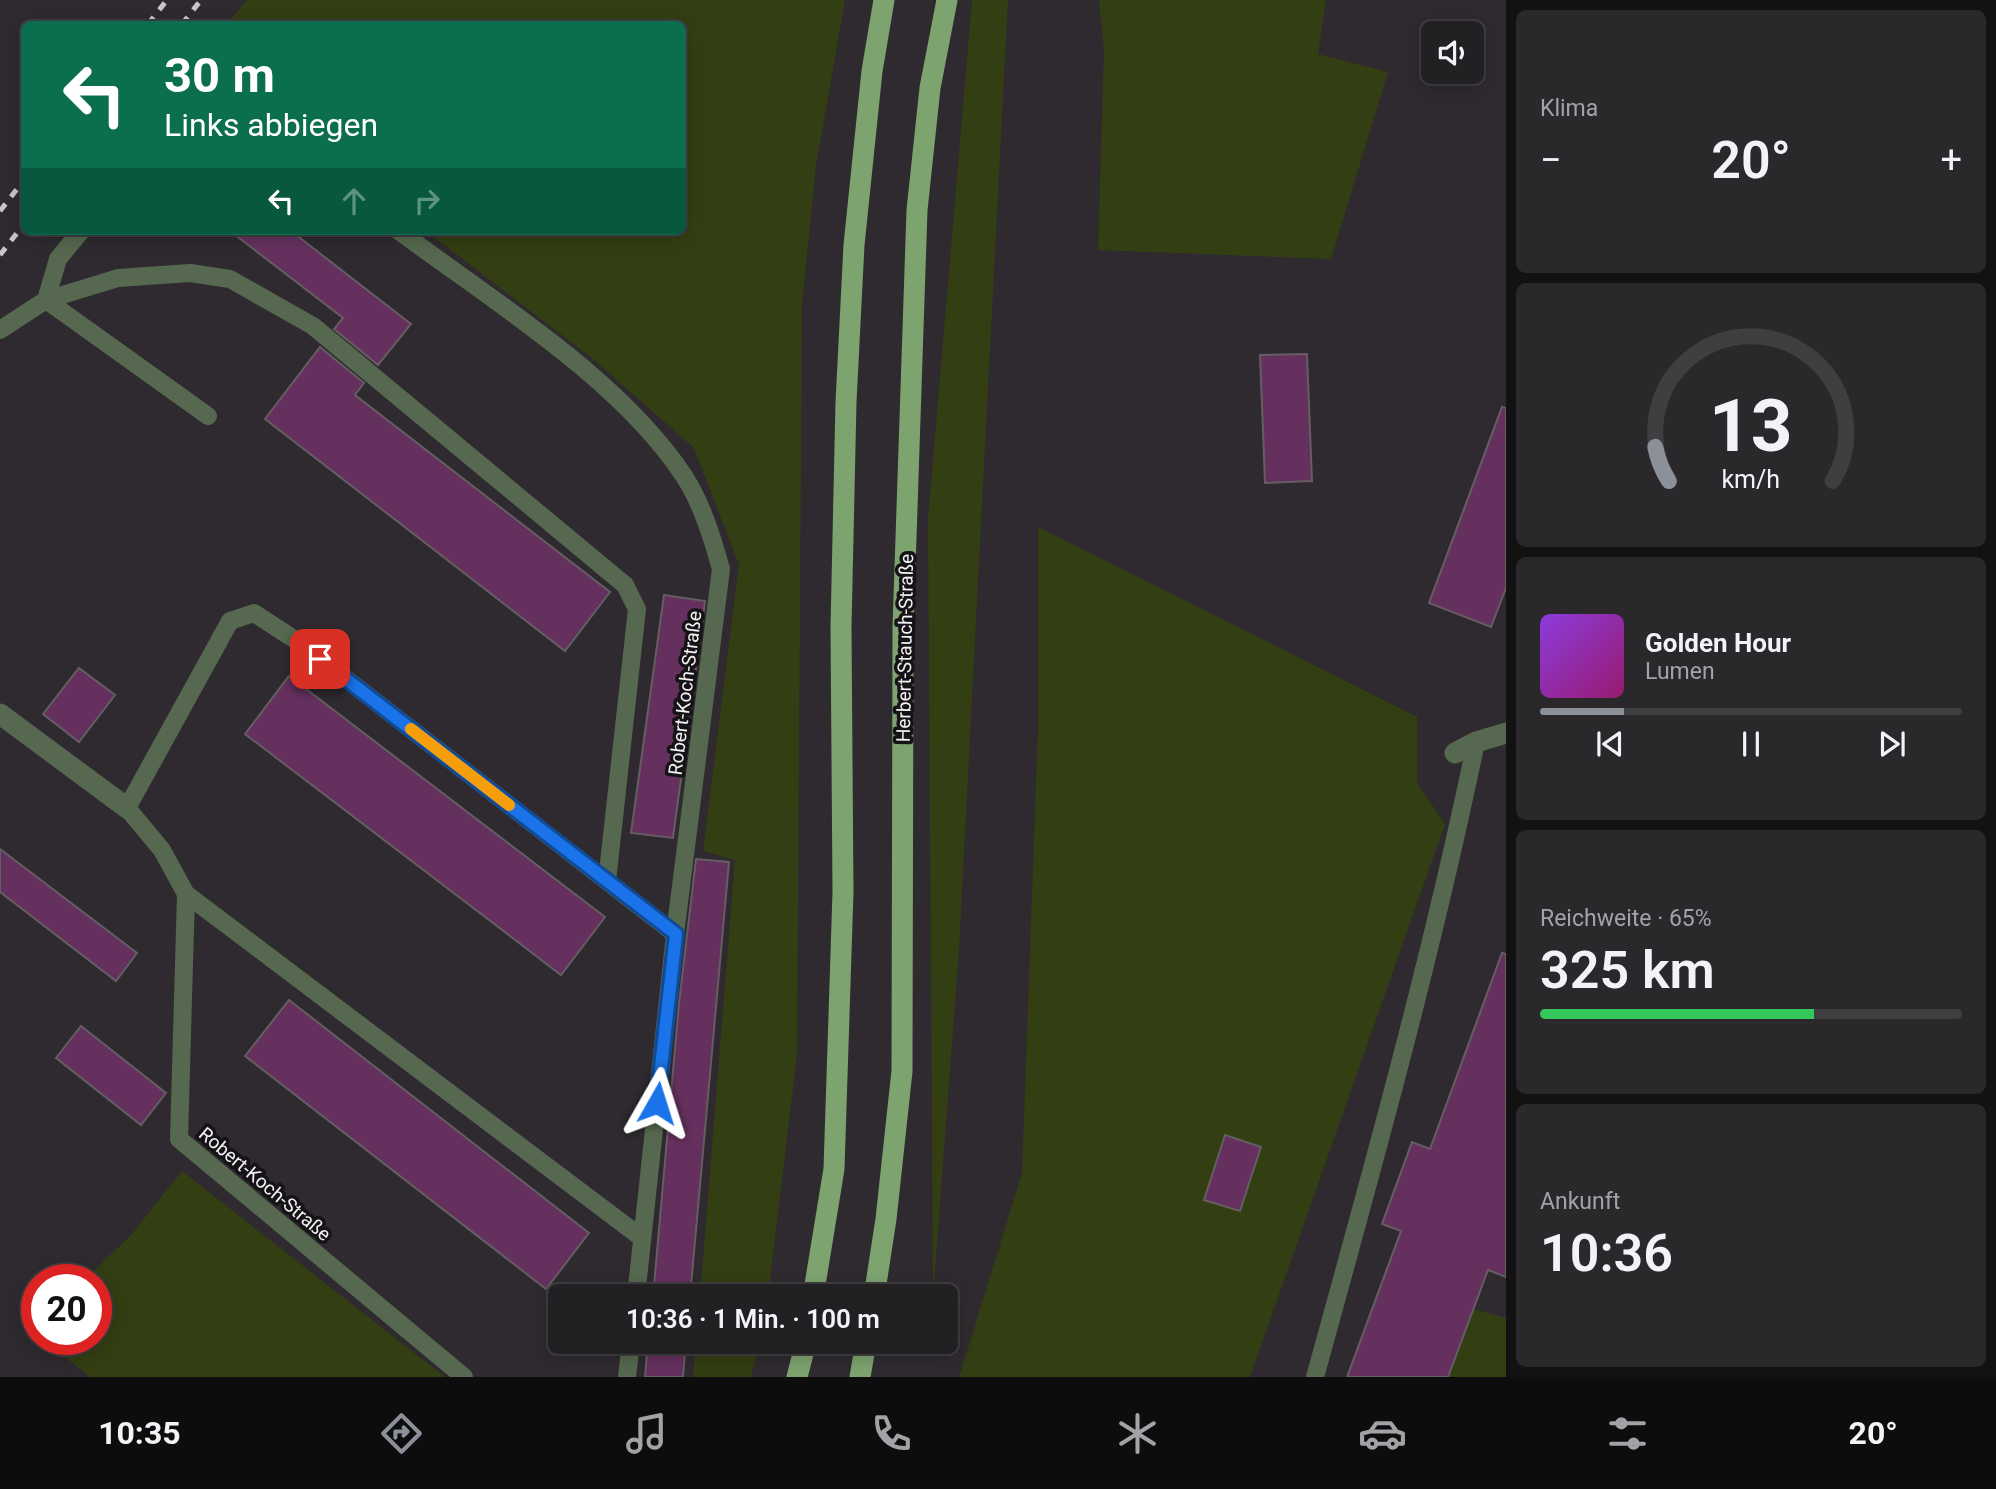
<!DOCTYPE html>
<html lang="de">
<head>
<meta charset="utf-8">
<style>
  :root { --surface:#222023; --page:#2a282b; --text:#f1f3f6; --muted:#a2a3a6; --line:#3f3e41; --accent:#8c9099 }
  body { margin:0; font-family:Roboto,sans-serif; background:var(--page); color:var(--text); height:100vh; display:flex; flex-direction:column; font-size:26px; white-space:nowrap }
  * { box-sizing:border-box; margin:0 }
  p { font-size:23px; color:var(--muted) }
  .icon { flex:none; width:38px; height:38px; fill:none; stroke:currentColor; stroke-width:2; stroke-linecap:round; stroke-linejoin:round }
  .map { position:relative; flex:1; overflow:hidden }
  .side { display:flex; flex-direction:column; gap:10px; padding:10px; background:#131213; width:490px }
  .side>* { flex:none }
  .top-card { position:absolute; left:21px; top:21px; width:665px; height:214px; border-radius:10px; box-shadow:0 4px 18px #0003,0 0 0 2px var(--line); background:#0b6e4f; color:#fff; overflow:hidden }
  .controls { position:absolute; left:1421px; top:21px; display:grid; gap:14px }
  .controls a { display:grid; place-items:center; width:63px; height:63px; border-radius:10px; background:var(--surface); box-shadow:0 4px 18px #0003,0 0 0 2px var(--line); font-size:35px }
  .speed { position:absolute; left:21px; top:1264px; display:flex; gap:14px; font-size:35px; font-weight:700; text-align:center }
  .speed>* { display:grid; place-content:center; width:91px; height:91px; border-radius:50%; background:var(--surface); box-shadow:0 4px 18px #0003,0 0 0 2px var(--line); line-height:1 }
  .speed .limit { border:10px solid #d22; background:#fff; color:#111 }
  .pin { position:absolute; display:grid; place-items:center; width:60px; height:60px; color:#fff; margin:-30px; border-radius:14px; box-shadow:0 4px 10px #0006 }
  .me { position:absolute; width:77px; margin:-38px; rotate:6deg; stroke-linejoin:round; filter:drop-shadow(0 0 5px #0008) }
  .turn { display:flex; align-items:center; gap:24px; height:147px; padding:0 28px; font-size:32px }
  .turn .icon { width:91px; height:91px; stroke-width:2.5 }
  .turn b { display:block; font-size:49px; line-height:60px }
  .lanes { display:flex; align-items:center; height:66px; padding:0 28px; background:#0003; justify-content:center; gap:35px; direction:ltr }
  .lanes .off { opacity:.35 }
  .big { font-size:52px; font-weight:600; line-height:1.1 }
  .side .widget { flex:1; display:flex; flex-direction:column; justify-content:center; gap:10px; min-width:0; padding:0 24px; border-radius:10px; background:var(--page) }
  .side .dial { align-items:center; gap:0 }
  .dial svg { height:182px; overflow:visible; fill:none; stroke:var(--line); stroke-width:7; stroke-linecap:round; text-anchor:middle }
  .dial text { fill:var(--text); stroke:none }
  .song { display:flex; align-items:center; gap:21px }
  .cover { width:84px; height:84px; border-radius:10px; background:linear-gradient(135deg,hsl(270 70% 55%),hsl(320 70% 35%)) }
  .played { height:7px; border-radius:4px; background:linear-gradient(90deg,var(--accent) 20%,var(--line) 20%) }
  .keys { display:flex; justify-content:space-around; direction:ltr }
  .heat { display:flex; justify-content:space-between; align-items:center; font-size:38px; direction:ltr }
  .charge { height:10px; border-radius:5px; background:linear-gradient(90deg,#34c759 65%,var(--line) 0) }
  .trip { position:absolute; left:548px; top:1284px; width:410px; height:70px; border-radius:10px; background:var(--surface); box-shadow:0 4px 18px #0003,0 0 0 2px var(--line); font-weight:600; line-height:70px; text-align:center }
  .tab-bar { display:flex; height:112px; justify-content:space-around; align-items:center; background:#0e0d0e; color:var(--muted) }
  .tab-bar .icon { width:49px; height:49px }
  .tab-bar .current { color:var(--accent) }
  .tab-bar b { font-size:32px; color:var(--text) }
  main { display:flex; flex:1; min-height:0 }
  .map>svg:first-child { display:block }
</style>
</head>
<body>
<main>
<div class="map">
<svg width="1506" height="1377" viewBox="0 0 1506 1377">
  <rect width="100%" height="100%" fill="#2e2a2f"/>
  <path fill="#343e13" d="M247,0H845L816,166L802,304L797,1054L768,1297H700L735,860L703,851L739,565L694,448L593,359L426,231H682V24H227Z
    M972,0H1008L959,950L933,1297L928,519Z
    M1099,0H1326L1318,54L1388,72L1331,259L1098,250L1104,50Z
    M1038,527L1417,717V783L1445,824L1250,1377H959L1022,1173L1038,728Z
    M182,1171L445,1377H90L43,1339H96V1279H85L131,1235Z
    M1473,1309L1506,1318V1377H1448Z
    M696,1342H760L751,1377H693Z"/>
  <path fill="#66305e" stroke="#645e63" stroke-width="2" d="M230,231H291L411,324L378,365L334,329L343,318Z
    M320,347L364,383L355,395L610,592L565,651L265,419Z
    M1307,354L1312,481L1265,483L1260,355Z
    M1502,407L1506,408V588L1491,627L1429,603Z
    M664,595L705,601L673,838L631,833Z
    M79,668L115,695L79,742L43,714Z
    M289,676L605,917L561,975L245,734Z
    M0,849L137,953L116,981L0,892Z
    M696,859L729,862L690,1297H653L679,1003Z
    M1502,953L1506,954V1277L1488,1270L1448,1377H1347L1401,1231L1382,1224L1412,1142L1430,1149Z
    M289,1000L589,1233L546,1289L245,1056Z
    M81,1026L166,1093L141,1125L56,1058Z
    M1225,1135L1261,1147L1240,1211L1204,1200Z
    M648,1342H686L683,1377H645Z"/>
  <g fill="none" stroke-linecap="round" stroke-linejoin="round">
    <path stroke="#56684f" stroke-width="18" d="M399,231C493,301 619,378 684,476C702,504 712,537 721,569L675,934L636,1297
      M0,330L46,300L58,259L81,231
      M208,416L46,300L118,278L190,273L230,279L313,326L625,585L637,609L607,881
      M186,894L642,1238
      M464,1377L179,1139L186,894L162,850L127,808L230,621L254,613L300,643L675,934
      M627,1377L631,1342
      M1315,1377C1373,1167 1432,955 1476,742"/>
    <path stroke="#56684f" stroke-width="21" d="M0,714L127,808
      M1455,753L1476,742L1506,733"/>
    <path stroke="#7da36f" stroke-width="21" d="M813,1297L834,1169L843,892L841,627L846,402L854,245L872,71L884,0
      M874,1297L886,1219L902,1071L903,627L917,210L930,88L947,0
      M797,1377L806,1342
      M860,1377L866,1342"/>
    <path stroke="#c9c6ca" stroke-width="5" stroke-dasharray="9 9" stroke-linecap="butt" d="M148,24L167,0
      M182,24L201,0
      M0,211L24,180
      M0,255L24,224"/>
  </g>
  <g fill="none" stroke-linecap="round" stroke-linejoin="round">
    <g stroke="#114b97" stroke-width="18">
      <path id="route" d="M320,659L676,934L657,1103"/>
    </g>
    <use href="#route" stroke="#1a73e8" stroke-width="12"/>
    <path stroke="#f59e0b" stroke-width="12" d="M411,729L509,805"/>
  </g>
  <g text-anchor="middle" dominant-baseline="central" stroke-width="7" stroke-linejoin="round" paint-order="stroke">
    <g font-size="19" fill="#f3f1f4" stroke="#151316">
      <text transform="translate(905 648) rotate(-89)">Herbert-Stauch-Straße</text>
      <text transform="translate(685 693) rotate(-83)">Robert-Koch-Straße</text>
      <text transform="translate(265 1184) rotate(40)">Robert-Koch-Straße</text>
    </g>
  </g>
</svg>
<div class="controls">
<a><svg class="icon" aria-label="sound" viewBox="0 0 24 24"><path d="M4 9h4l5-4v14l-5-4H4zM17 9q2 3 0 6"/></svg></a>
</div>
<div class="speed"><div class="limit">20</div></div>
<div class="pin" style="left:320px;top:659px;background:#d93025"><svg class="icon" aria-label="arrive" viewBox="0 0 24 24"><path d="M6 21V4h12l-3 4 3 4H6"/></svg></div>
<svg class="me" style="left:657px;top:1103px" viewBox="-20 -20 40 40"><path d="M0-17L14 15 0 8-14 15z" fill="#1a73e8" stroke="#fff" stroke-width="4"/></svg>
<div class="trip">10:36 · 1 Min. · 100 m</div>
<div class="top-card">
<div class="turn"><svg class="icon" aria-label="left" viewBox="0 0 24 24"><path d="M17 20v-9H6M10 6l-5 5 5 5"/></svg><div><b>30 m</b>Links abbiegen</div></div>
<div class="lanes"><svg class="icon" aria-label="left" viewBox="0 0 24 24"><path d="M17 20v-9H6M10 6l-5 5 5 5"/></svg><svg class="icon off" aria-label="ahead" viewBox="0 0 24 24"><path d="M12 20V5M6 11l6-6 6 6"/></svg><svg class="icon off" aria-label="right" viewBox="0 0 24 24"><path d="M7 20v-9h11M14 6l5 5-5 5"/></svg></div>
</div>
</div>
<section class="side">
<div class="widget"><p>Klima</p>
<div class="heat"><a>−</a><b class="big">20°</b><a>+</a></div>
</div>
<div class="widget dial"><svg viewBox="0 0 100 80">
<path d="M14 69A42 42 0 1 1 86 69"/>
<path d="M14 69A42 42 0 0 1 8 54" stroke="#8c9099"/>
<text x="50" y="56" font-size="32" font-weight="700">13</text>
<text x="50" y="72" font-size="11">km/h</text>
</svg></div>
<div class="widget">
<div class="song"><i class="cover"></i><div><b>Golden Hour</b><p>Lumen</p></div></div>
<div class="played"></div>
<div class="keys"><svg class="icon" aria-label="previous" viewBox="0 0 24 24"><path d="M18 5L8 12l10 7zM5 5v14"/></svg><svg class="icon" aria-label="pause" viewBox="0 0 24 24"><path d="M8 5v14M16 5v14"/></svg><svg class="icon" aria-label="next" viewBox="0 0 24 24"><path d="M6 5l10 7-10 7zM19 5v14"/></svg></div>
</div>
<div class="widget"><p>Reichweite · 65%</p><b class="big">325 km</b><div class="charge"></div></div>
<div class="widget"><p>Ankunft</p><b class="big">10:36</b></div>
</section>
</main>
<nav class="tab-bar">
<b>10:35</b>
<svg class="icon current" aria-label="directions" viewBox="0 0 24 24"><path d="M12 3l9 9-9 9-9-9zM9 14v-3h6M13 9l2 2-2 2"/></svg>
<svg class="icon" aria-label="music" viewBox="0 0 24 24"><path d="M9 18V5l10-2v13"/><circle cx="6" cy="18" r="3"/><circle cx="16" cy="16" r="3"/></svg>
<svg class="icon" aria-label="phone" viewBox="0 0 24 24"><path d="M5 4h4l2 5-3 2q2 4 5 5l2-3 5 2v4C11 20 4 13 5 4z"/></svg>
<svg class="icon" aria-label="climate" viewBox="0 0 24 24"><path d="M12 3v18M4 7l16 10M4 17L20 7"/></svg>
<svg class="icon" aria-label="car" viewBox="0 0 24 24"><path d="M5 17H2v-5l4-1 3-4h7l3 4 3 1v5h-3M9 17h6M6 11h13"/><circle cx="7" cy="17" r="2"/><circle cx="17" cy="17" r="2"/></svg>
<svg class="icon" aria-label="filters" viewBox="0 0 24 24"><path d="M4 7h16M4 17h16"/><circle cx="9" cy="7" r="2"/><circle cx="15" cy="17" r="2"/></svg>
<b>20°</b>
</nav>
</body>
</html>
